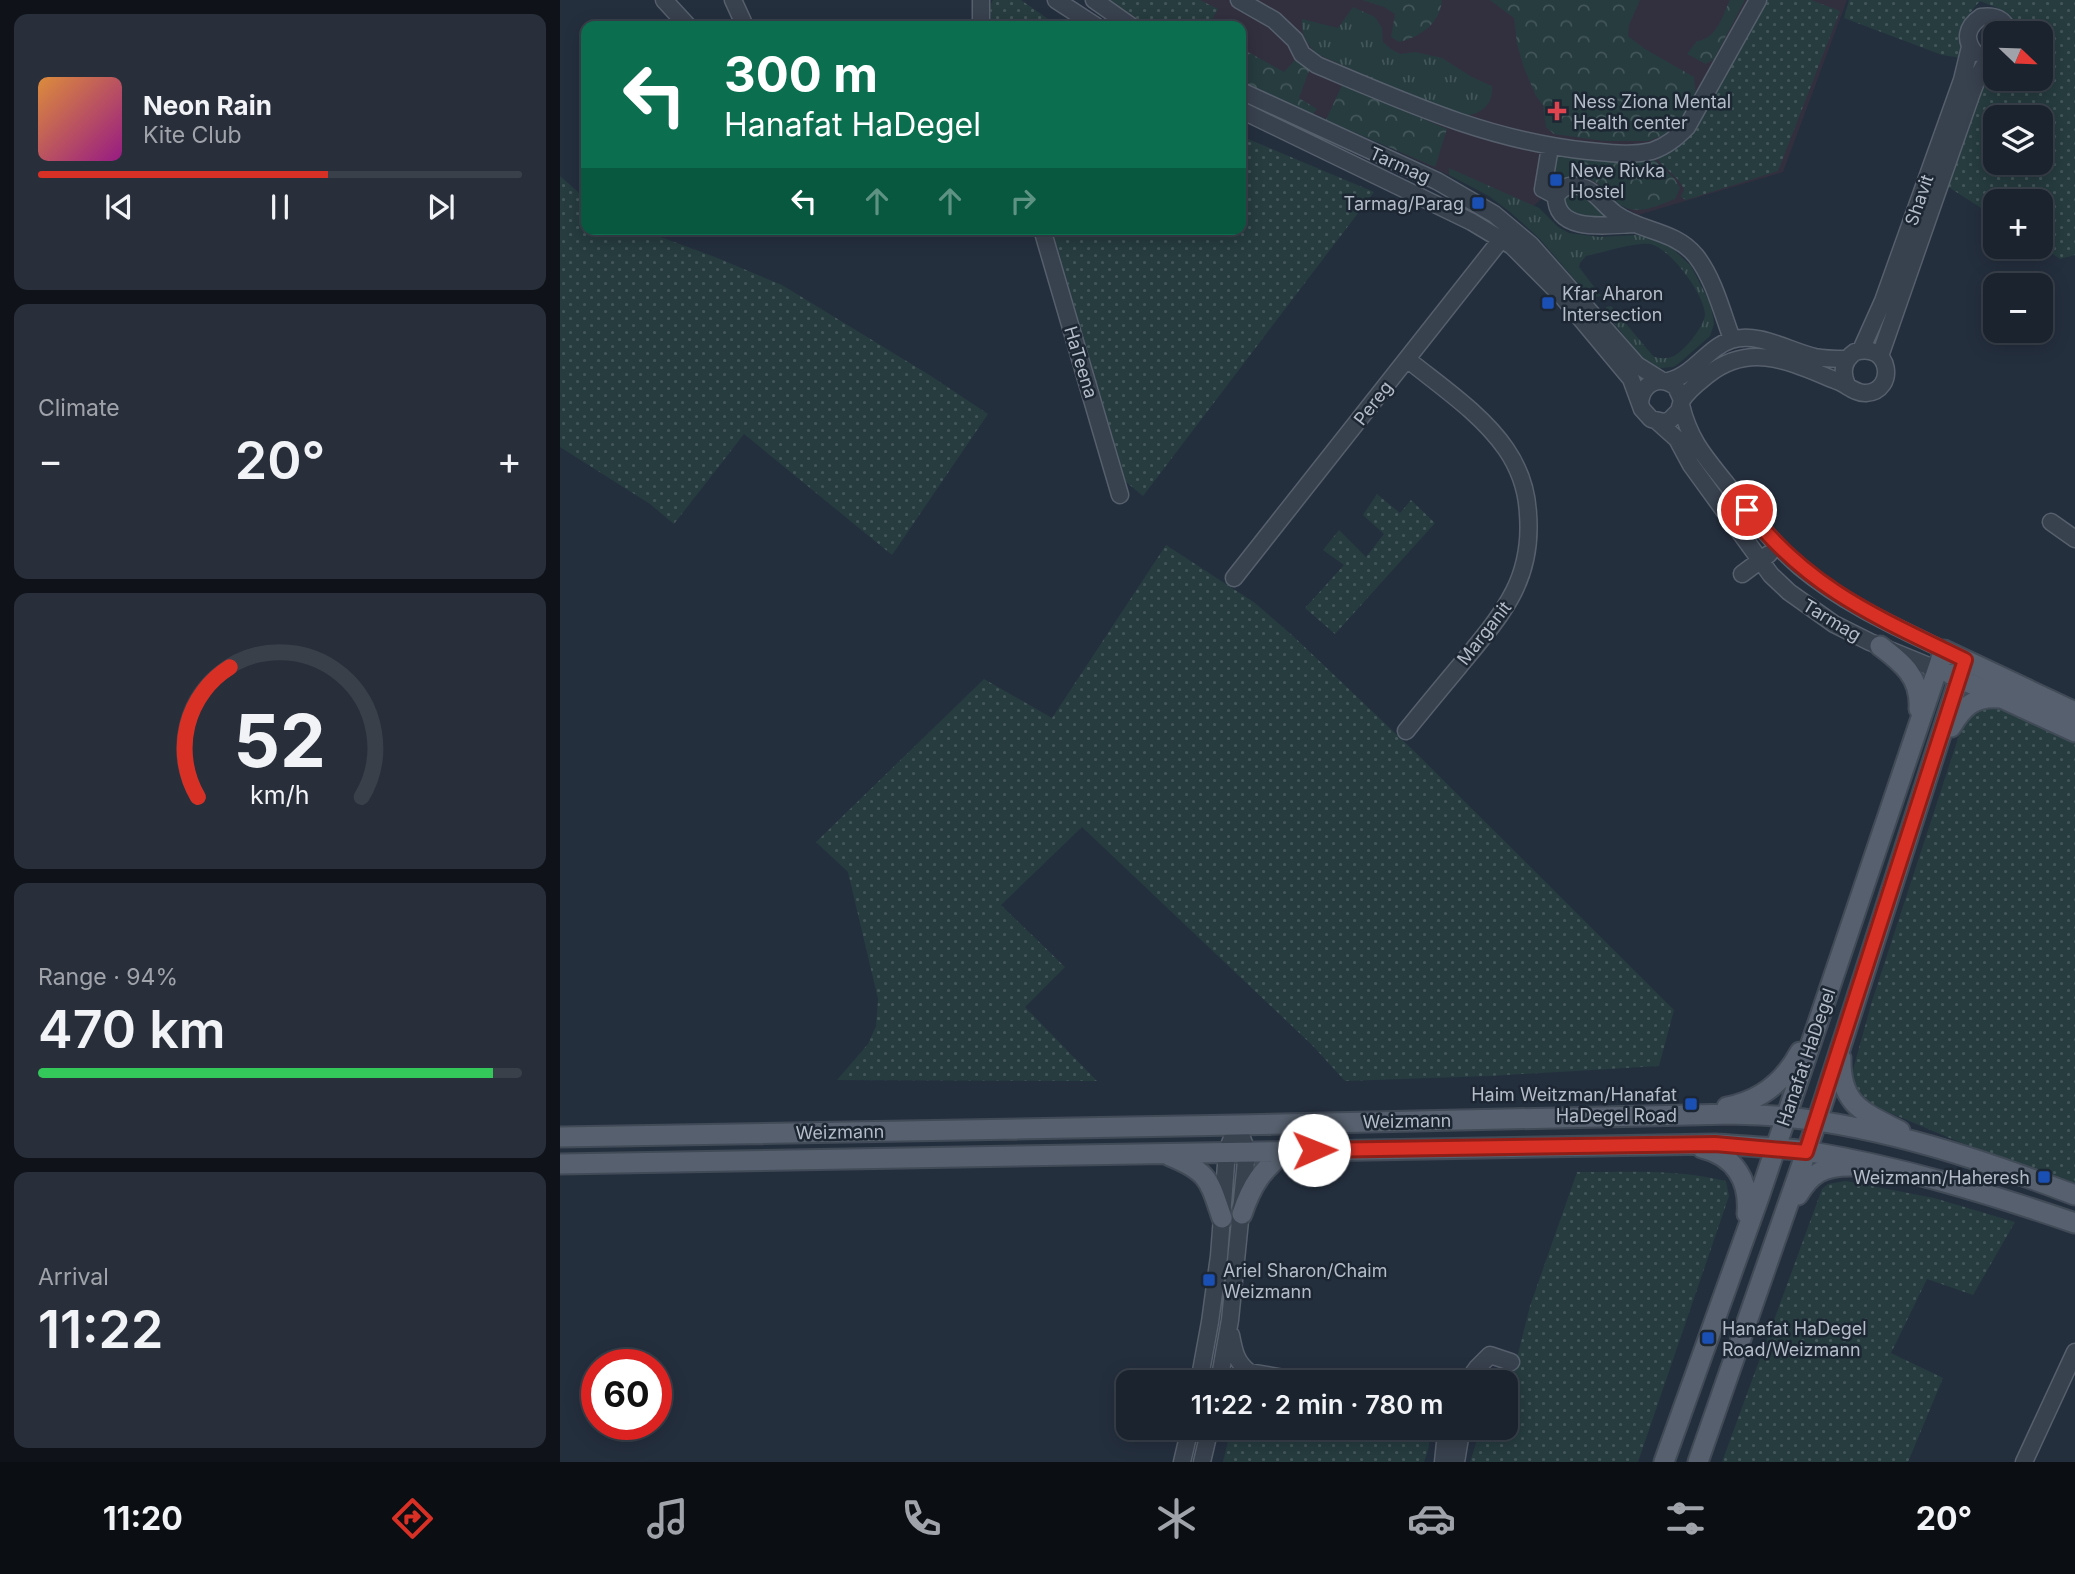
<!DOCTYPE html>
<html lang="en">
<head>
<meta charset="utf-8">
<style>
  :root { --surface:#1b232e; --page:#282f3a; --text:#f1f3f6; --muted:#a0a4aa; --line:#39404a; --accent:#d93025 }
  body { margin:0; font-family:Inter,sans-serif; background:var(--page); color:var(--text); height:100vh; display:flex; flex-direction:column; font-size:26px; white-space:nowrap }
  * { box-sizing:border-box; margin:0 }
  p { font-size:23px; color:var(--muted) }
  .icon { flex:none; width:38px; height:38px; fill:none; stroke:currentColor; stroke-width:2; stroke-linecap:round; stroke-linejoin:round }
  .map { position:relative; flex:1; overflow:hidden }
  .sheet { display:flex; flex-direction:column; gap:14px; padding:14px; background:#0f1319; width:560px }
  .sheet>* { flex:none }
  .guide { position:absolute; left:21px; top:21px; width:665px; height:214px; border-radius:14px; box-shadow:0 4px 18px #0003,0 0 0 2px var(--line); background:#0b6e4f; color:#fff; overflow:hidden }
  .needle { width:46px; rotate:113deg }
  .buttons { position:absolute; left:1423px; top:21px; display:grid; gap:14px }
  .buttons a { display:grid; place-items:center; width:70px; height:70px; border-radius:14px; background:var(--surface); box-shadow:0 4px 18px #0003,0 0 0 2px var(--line); font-size:35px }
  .speed { position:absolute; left:21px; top:1349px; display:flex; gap:14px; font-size:35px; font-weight:700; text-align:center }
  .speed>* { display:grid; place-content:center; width:91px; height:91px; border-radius:50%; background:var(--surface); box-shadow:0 4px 18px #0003,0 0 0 2px var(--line); line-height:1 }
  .speed .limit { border:10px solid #d22; background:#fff; color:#111 }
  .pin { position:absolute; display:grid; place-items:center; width:60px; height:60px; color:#fff; margin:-30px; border:4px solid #fff; border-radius:50%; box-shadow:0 2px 7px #0007 }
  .me { position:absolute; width:77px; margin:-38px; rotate:89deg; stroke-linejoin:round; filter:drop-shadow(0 0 5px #0008) }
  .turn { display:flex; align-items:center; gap:24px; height:147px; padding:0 28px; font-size:32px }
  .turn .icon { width:91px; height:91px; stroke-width:2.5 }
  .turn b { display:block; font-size:49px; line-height:60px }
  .lanes { display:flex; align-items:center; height:66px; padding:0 28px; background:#0003; justify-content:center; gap:35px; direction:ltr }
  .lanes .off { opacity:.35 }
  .big { font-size:52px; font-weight:600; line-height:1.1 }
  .sheet .tile { flex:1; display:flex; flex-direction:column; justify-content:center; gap:10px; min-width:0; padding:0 24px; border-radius:14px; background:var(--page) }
  .sheet .dial { align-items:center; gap:0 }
  .dial svg { height:182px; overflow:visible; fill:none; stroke:var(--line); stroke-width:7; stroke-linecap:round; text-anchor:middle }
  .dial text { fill:var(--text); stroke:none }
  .song { display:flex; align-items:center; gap:21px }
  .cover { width:84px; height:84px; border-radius:10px; background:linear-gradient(135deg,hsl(30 70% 55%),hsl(310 70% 35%)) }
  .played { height:7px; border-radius:4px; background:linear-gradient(90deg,var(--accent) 60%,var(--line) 60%) }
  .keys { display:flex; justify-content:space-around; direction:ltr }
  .heat { display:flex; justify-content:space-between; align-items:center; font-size:38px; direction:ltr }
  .charge { height:10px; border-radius:5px; background:linear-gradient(90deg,#34c759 94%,var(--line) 0) }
  .trip { position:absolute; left:556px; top:1370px; width:402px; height:70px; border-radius:14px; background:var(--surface); box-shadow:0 4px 18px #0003,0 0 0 2px var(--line); font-weight:600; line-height:70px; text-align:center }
  .tab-bar { display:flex; height:112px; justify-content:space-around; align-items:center; background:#0b0e12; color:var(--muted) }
  .tab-bar .icon { width:49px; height:49px }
  .tab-bar .on { color:var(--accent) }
  .tab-bar b { font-size:32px; color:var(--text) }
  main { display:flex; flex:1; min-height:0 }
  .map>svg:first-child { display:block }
</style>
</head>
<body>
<main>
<section class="sheet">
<div class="tile">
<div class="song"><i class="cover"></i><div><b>Neon Rain</b><p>Kite Club</p></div></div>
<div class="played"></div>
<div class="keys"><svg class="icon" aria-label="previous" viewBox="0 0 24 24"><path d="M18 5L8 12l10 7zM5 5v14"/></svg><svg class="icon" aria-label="pause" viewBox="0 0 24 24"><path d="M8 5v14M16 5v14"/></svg><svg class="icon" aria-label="next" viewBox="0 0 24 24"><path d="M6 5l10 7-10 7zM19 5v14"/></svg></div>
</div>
<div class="tile"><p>Climate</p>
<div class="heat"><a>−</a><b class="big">20°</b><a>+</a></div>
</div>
<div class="tile dial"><svg viewBox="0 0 100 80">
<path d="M14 69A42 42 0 1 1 86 69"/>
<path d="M14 69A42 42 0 0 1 28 12" stroke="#d93025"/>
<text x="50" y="56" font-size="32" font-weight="700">52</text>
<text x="50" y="72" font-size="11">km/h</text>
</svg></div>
<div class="tile"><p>Range · 94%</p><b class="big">470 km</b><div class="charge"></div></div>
<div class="tile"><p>Arrival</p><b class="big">11:22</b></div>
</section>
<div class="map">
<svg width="1515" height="1462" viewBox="0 0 1515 1462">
  <defs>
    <pattern id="grass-dots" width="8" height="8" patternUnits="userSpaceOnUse" patternTransform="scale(1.75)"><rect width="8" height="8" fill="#263c3f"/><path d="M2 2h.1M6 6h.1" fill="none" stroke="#435659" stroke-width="1.8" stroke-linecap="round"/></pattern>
    <pattern id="forest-crowns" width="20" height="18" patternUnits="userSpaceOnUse" patternTransform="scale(1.75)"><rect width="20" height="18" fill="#263c3f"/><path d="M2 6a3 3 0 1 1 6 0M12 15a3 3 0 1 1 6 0" fill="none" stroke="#435659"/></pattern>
    <pattern id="park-tufts" width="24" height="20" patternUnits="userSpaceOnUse" patternTransform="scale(1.75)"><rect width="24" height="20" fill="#263c3f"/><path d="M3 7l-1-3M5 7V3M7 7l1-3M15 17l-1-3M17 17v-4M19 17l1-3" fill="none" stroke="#435659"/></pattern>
  </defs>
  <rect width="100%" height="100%" fill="#242f3e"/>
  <path fill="#32303f" d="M544,0H1287L1223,172L1078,215L1025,184L1001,181L967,212L818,142L681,81V26H585Z"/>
  <path fill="url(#grass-dots)" fill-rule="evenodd" d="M433,0H461L498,26H431L430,5Z
    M550,0H640L658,9L649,25L638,21L635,26H588Z
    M1204,0H1251L1280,11L1218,171L1126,200L1121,197L1124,189C1118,175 1104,170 1096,157L1126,141Z
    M1289,0H1515V255L1500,259L1481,246L1480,201H1435V217L1387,186L1429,66L1435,65V79H1480V33H1458C1453,10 1440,10 1420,1C1401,22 1402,32 1402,58L1382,55L1284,18ZM1435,117H1480V163H1435Z
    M681,136L814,192L583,496L566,482L492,229H681Z
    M0,176L26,199V229H79L155,257L222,285L371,376L428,414L332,555L184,434L114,524L90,504L0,447Z
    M817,494L840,513L851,500L875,523L775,634L745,608L784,565L763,550L779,530L806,557L824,534L803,515Z
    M606,545L695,603L733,636L854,751L1114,1010L1099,1066L930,1076L785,1081L753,1046L522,827L441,905L505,967L465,1007L537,1081L277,1080L308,1044L316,1026L318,999L288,872L256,842L424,679L492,718Z
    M1426,702L1515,743V1183L1418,1150L1316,1107L1297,1093L1291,1077L1312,1001L1405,717Z
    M1017,1172C1066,1172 1118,1169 1166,1181L1169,1196L1078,1462H910L921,1428H947V1385L951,1382L970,1306Z
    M1286,1181L1374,1198L1455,1222L1413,1295L1367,1279L1331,1353L1383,1378L1348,1462H1162L1262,1189L1268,1184Z
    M671,1428H863C874,1436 868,1451 864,1462H663Z"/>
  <path fill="url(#forest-crowns)" d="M802,0H882C880,24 860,37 839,42L831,37L835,14L824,7Z
    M930,0H1080L1069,25L1068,36L1085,49L1134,77L1136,96L1114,128L1104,135L1088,141H1044L994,134L986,127L983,105L976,96L964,68L957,44L954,18Z
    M1170,0H1185L1154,59L1146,64L1127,54L1137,41C1157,39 1162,16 1170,0Z
    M681,48L724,72L737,58L750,68L739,98L757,109L752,115L681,84Z
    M782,85L887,129L875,167L766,120Z
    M1003,153L1091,157L1114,178L1120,188L1115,199C1089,209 1071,219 1048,195C1043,189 1039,183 1031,180C1021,176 1008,178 997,178L993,176L995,155Z"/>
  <path fill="url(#park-tufts)" d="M793,7L815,17L822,28L823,42L831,49L840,54L855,52L882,58L912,77L932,86C934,107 917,117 898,116L757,54C746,43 741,35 742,19L778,28Z
    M889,168L979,208L998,227L1009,233L1039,237L1077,235L1099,241L1113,249L1131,266L1151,305L1154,324L1150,336L1118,364L1113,367L1100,368L1089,363L1079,354L1045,312L1046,307L1051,306L1093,356C1099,359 1107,359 1114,356C1124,351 1145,326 1145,314C1144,294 1110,248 1090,244C1074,242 1042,253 1026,256L1020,263L1019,267L1041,296L1035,297L1028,295L979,238L950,212L929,196L889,175Z
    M1015,192L1025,196L1046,214V218H1026L1009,213L1002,199L1005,195Z"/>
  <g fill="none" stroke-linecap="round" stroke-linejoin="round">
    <g stroke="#565f6c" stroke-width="19">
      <path id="minor" d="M104,0L128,26
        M173,0L185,26
        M421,0V26
        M496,0L536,26
        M534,0L571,26
        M679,0L714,20L735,40L742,54L757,65C847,103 930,141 1028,151C1050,153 1071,156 1092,151C1107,146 1117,137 1127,127L1198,0
        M1415,53C1404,40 1406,27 1421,17C1435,15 1445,19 1449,33
        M681,91L877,181L934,214L971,245L1077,365L1101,380
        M681,110L912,222L952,246L1001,295L1071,379L1082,409L1091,419L1104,422L1110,420L1119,411L1122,400L1116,387C1100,375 1083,382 1080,402
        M990,147L983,189L996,196
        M1074,224C1048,225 996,234 996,196C1001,189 1008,184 1018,186C1035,189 1043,205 1056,214C1081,232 1115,230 1136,256C1154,279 1162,312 1172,339
        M482,229L560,495
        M1301,350L1323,301L1402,80L1410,47
        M1320,356L1410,98L1419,74L1428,59
        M1108,381C1133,376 1147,348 1171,340C1197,331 1229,351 1255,357C1265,359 1276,359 1287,359
        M1122,400C1129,389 1139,382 1149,374C1192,341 1232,363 1277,381C1286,384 1296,394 1306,393C1337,391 1331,341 1295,352C1283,360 1281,372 1287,385
        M1121,405C1130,442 1146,458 1169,487C1191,515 1213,544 1240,567C1283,603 1334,626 1384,650
        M1098,422L1117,439L1131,465L1211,575L1229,592L1274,624L1310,642L1376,669
        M1491,522L1515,539
        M1182,574L1209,554
        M674,578L947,232
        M846,731C866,706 887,681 907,657C945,611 973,577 968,514C967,491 959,468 946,449C921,413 880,386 847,359
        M671,1335C674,1351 676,1362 689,1372L748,1382
        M639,1382L650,1322L659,1256L667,1151L677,1125
        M659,1382L670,1320L687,1151L677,1125
        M907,1382L917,1368L930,1355L951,1362
        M879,1428C889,1436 898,1435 908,1428
        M622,1462L630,1428
        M642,1462L650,1428
        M883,1462L886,1433
        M896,1462L901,1432
        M1464,1462L1515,1352"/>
    </g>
    <g stroke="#414a57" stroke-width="23">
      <path id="major" d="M1320,646C1343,663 1361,678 1359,709
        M1390,674L1515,732
        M1391,727C1403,707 1414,696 1439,698
        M1281,1058C1280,1105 1303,1112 1340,1131
        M1167,1107C1200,1101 1224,1082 1240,1052
        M0,1137L677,1125L1173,1114C1191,1115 1209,1115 1226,1117C1325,1127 1423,1160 1515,1195
        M1142,1148C1175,1156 1190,1181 1187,1214
        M610,1156C649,1172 649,1180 662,1218
        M0,1164L1155,1144C1185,1146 1216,1147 1246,1151C1338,1166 1427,1193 1515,1223
        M1238,1195C1251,1173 1264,1166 1290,1166
        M682,1214C692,1184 702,1170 727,1150
        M1104,1462L1199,1197L1384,650L1515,712
        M1138,1462L1257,1121L1405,660"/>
    </g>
    <use href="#minor" stroke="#38414e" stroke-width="16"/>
    <use href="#major" stroke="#56606e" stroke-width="19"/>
  </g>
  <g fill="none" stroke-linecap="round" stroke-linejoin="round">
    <g stroke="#8d1f18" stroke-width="18">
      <path id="route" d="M754,1150L1155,1144L1246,1152L1405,660C1317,617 1250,590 1187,510"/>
    </g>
    <use href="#route" stroke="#d93025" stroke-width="12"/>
  </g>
  <path fill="#e0444e" stroke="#1d2633" stroke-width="2.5" d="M993.5 100.5h7v7h7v7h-7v7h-7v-7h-7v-7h7z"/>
  <g fill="#1a4fb4" stroke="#1d2633" stroke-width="2.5">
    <rect x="989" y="173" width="14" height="14" rx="3.5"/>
    <rect x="911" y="196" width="14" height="14" rx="3.5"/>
    <rect x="981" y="296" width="14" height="14" rx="3.5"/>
    <rect x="1124" y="1097" width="14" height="14" rx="3.5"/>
    <rect x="1477" y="1170" width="14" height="14" rx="3.5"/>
    <rect x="642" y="1273" width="14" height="14" rx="3.5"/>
    <rect x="1141" y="1331" width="14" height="14" rx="3.5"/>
  </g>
  <g text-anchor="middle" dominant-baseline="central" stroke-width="5" stroke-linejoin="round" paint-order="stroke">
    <g font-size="18" fill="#b4bcc9" stroke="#1d2633" text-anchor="start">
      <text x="1013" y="101">Ness Ziona Mental<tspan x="1013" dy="21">Health center</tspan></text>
      <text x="1010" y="170">Neve Rivka<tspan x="1010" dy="21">Hostel</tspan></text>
      <text x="904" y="203" text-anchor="end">Tarmag/Parag</text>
      <text x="1002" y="293">Kfar Aharon<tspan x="1002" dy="21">Intersection</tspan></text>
      <text x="1117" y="1094" text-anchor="end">Haim Weitzman/Hanafat<tspan x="1117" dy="21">HaDegel Road</tspan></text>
      <text x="1470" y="1177" text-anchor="end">Weizmann/Haheresh</text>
      <text x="663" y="1270">Ariel Sharon/Chaim<tspan x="663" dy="21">Weizmann</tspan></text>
      <text x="1162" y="1328">Hanafat HaDegel<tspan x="1162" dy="21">Road/Weizmann</tspan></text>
    </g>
    <g font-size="18" fill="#b4bcc9" stroke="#1d2633">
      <text transform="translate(840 165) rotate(24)">Tarmag</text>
      <text transform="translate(1359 200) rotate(-71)">Shavit</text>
      <text transform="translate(521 362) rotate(73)">HaTeena</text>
      <text transform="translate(813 403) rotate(-52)">Pereg</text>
      <text transform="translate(1272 620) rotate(31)">Tarmag</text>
      <text transform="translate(924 633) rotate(-52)">Marganit</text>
      <text transform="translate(1246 1057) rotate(-71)">Hanafat HaDegel</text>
      <text transform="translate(847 1121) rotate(-1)">Weizmann</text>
      <text transform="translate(280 1132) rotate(-1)">Weizmann</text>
    </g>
  </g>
</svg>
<div class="buttons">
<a><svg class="needle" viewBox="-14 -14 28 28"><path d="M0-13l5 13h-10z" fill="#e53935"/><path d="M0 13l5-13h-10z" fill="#a0a4aa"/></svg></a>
<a><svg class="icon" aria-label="layers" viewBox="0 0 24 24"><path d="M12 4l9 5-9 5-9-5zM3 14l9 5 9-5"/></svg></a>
<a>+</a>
<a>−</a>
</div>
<div class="speed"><div class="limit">60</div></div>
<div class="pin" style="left:1187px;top:510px;background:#d93025"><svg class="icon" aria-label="arrive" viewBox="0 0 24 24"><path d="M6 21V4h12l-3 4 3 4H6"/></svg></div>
<svg class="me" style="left:754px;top:1150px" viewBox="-20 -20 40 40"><circle r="19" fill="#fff"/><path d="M0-13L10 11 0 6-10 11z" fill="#d93025"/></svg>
<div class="trip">11:22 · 2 min · 780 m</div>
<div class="guide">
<div class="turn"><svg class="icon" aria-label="left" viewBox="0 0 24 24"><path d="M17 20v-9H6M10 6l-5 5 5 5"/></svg><div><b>300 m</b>Hanafat HaDegel</div></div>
<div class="lanes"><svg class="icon" aria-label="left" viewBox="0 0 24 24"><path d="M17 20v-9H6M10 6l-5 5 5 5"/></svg><svg class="icon off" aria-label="ahead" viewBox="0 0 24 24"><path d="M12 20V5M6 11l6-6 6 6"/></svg><svg class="icon off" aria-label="ahead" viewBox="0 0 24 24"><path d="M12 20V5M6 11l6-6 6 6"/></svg><svg class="icon off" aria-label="right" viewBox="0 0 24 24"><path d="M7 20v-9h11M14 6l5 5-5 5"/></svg></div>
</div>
</div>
</main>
<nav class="tab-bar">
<b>11:20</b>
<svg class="icon on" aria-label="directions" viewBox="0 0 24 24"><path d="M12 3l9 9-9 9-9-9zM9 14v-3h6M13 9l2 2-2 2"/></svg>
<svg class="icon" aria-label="music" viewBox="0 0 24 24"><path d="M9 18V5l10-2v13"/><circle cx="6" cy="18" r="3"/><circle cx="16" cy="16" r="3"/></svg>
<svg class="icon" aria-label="phone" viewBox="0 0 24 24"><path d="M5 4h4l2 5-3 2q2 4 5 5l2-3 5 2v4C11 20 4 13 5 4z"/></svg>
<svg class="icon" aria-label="climate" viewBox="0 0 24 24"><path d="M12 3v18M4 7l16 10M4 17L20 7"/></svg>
<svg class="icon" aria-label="car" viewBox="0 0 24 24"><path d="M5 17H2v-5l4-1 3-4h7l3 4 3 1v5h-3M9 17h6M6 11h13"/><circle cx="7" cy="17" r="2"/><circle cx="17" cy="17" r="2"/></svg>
<svg class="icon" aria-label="filters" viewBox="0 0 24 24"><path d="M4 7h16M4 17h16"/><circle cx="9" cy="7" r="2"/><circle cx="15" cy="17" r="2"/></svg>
<b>20°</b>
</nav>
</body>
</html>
